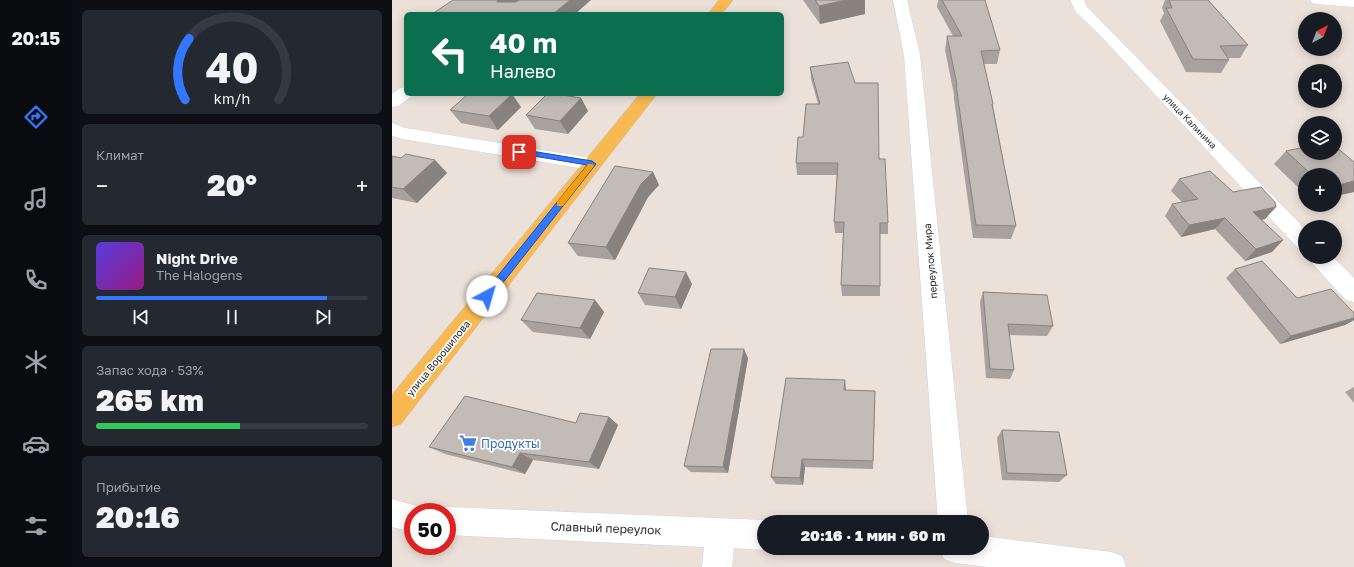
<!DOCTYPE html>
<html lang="ru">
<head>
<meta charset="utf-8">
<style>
  :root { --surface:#171b24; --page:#242831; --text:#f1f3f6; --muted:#9ea1a6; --line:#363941; --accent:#37f }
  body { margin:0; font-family:"Golos Text",sans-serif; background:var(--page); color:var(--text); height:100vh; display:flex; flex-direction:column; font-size:15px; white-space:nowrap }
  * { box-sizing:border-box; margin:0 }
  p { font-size:13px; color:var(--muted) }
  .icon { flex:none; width:22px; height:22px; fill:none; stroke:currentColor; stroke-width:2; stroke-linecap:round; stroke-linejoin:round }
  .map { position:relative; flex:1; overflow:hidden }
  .drawer { display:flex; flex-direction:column; gap:10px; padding:10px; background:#0d0f14; width:320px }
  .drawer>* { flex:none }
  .hud { position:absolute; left:12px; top:12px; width:380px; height:84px; border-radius:6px; box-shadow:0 2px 10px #0003; background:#0b6e4f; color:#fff; overflow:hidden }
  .needle { width:26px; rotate:42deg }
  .fabs { position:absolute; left:906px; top:12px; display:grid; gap:8px }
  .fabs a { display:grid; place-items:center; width:44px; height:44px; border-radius:50%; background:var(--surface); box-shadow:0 2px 10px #0003; font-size:20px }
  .speed { position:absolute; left:12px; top:503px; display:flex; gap:8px; font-size:20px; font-weight:700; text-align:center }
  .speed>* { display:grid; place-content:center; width:52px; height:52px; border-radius:50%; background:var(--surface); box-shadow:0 2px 10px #0003; line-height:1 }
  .speed .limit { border:6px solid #d22; background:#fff; color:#111 }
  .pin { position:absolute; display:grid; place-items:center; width:34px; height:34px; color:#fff; margin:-17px; border-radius:8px; box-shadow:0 2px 6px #0006 }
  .me { position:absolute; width:44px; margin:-22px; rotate:39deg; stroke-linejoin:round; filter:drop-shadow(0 0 3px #0008) }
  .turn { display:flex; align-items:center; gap:14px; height:84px; padding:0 20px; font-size:18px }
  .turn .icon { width:52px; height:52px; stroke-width:2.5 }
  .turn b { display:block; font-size:28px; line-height:34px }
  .big { font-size:30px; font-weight:800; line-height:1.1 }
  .drawer .widget { flex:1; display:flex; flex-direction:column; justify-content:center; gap:6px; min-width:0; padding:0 14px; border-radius:6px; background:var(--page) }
  .drawer .dial { align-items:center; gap:0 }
  .dial svg { height:104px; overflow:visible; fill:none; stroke:var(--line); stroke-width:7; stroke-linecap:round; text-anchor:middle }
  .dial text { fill:var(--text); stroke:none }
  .song { display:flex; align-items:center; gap:12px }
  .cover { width:48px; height:48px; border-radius:6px; background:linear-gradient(135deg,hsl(250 70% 55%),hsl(310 70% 35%)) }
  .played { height:4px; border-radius:2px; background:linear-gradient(90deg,var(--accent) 85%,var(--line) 85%) }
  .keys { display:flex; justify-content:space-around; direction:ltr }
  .heat { display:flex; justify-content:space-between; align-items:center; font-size:22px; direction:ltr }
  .charge { height:6px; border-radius:3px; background:linear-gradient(90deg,#34c759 53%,var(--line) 0) }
  .trip { position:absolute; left:365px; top:515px; width:232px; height:40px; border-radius:20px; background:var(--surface); box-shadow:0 2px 10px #0003; font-weight:800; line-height:40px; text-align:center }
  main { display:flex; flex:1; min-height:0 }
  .menu { display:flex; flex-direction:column; width:72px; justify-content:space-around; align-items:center; background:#090b0e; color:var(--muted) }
  .menu .icon { width:28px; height:28px }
  .menu .selected { color:var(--accent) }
  .menu b { font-size:18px; color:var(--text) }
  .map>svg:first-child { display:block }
</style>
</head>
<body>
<main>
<nav class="menu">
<b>20:15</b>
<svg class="icon selected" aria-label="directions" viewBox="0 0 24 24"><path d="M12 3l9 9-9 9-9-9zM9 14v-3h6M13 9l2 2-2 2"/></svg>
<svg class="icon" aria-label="music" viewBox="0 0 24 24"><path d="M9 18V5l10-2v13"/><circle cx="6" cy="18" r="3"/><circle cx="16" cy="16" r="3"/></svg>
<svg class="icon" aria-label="phone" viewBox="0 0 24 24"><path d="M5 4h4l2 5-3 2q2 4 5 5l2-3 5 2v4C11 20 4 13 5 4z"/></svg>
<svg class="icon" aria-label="climate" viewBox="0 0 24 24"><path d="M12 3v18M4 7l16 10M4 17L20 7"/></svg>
<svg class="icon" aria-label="car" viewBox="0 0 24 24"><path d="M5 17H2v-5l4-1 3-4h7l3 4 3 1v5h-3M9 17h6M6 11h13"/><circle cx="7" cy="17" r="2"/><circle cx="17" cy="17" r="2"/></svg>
<svg class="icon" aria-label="filters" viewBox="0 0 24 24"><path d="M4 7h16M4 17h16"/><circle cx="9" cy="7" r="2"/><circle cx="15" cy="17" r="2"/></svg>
</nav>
<section class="drawer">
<div class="widget dial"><svg viewBox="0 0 100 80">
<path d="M14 69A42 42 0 1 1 86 69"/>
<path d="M14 69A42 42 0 0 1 17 22" stroke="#37f"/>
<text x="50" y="56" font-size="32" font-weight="700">40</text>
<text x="50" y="72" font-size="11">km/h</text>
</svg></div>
<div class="widget"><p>Климат</p>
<div class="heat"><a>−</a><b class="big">20°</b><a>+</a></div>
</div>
<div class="widget">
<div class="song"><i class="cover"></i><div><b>Night Drive</b><p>The Halogens</p></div></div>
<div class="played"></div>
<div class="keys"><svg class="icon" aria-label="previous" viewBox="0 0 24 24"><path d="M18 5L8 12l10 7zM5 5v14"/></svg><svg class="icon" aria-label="pause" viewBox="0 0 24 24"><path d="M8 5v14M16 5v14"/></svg><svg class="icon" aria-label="next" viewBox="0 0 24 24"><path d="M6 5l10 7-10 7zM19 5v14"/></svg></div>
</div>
<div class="widget"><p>Запас хода · 53%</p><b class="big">265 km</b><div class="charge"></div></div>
<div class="widget"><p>Прибытие</p><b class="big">20:16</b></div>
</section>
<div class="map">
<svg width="962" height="567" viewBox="0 0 962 567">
  <rect width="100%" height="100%" fill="#ece1d9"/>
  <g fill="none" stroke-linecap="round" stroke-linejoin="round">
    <g stroke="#ced5e3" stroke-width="1">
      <path id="minor" d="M501,0H515L528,55L576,522H546L512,55Z
        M678,0H692L695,7L913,229V250L906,248L708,35L684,12Z
        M918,0H962V7L925,4L920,3Z
        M14,87V94H21L20,96L6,106L0,107V94L8,88Z
        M0,123L13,128L200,158L207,160L209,164L207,168L200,170L10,139L0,136Z
        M917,257H941L962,278V302L954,300L920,263Z
        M0,499L31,508L33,512H21V532L0,527Z
        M55,507L372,520L376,522H372V548H376L372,550L342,548L340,567H310L312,547L55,535V512H44Z
        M590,536L719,552L730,556L734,567H596L563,563L552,559L548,548H590Z"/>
    </g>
    <g stroke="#c3c3c3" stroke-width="1">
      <path id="major" d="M327,0H341L330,14H316Z
        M248,94H265L9,424L0,427V395Z"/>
    </g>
    <use href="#minor" fill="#fff" fill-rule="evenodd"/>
    <use href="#major" fill="#f8b952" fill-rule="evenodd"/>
  </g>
  <path fill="#a8a19d" d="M411,0H473V14L428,24Z
    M546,0H593L608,50L605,64H592L601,104V107L624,226L619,239L581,238L562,99V95L553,50L555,36H561L545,7Z
    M773,0H816L856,45L848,58H836L837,60L829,73L794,72L768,21L772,13L770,8Z
    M418,67L487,159L496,223V234H488V296H450L449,285L451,233H443L442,222L445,175H405L404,163L411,137L426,104L419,79Z
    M189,98L196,111L176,134L143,129L134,115Z
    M129,107L106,130L69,123L58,110Z
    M894,151L962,162V192L943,196V175H913V194L882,164Z
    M0,156L9,158L43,160L55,173L25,203L0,198Z
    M261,172L267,185L256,197L223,260L186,256L176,243Z
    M787,179L841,192L884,207L873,219L869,220L891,240L880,252L853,261L823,229L789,237L773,216L780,204L790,202L779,191Z
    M843,269L905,298L962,313V320L953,325L888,344L834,278Z
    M300,284L289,309L253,305L246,293Z
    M591,292L661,326L655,336L617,335L622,370L618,379L594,378L588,302Z
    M203,300L212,312L198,339L141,332L129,320Z
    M356,358L336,473L299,472L292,466Z
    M962,387V403L953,392Z
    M454,390L483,401L481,469L413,467L411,485L384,484L379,477Z
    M217,417L226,425L207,469L141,460L133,474L53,454L37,447Z
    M610,430L675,475L667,482L610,480L605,438Z"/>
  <path fill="#88837f" d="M106,0H130L113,13L105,2Z
    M178,0H199L183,14H161Z
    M454,0H473V14L428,24L427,6Z
    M120,94L129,107L106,130L97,116Z
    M189,98L196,111L176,134L168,121Z
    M43,160L55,173L25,203L11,189Z
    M261,172L267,185L256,197L223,260L214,247L249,184Z
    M962,181V192L943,196V186Z
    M884,207L873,219L851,223L861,212Z
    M833,218L823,229L789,237L797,225Z
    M891,240L880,252L853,261L864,249Z
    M294,272L300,284L289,309L283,297Z
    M203,300L212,312L198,339L188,328Z
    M962,318V320L953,325L888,344L899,336Z
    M352,349L356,358L336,473L331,467Z
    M453,380L454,390L453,400L452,390Z
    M217,417L226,425L207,469L197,462Z
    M128,453L141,460L133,474L120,467Z
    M410,459L413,467L411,485L408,478Z"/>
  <path fill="#c3bbb6" stroke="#88837f" d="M61,0H106L105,2H124L127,0H178L161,14H40Z
    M423,0H454L427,6Z
    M550,0H593L608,50L589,51L601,104H600L624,226L584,225L564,85H565L555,36H570Z
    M777,0H816L856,45L828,46L837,60L801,59L774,8H780Z
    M456,62L463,83H486L487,159H493L496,223H488V286L449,285L452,222H442L446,163H404L406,137H411L414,104H428L418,67Z
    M76,94H120L97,116L58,110Z
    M155,94H164L189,98L168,121L134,115Z
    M943,146L962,162V181L943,186V175H920L894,151L913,147V153H943Z
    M14,154L43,160L11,189L0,187V156L9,158Z
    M223,166L261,172L249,184L214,247L176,243Z
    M818,171L841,192L869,187L883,202L884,207L861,212L891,240L864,249L833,218L797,225L780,204L806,199L787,179Z
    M870,261L905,298L939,289L962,313V318L899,336L843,269Z
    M257,268L294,272L283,297L246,293Z
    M591,292L655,295L661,326L616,324L622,370L598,369Z
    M145,293L203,300L188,328L129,320Z
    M319,349H352L331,467L292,466Z
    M394,378L453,380L452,390L483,391L481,461L410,459L408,478L379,477Z
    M73,396L184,423L188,413L217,417L197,462L128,453L120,467L37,447Z
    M610,430L667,432L675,475L615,473Z"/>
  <path fill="#37f" stroke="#214da6" d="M127,149L200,161L204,164L99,298H92L91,296L92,293L195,165L124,153V150Z"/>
  <path fill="#f59e0b" d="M196,164H201L202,166L171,206H165V202Z"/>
  <defs>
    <g id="supermarket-bare" transform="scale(1.38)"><path d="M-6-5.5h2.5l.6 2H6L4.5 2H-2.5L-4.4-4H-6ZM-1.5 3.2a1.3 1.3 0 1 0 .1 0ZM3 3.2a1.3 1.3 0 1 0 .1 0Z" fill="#3f7fe0" stroke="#fff" stroke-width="2.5" paint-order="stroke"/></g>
  </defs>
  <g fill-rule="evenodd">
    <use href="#supermarket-bare" x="76" y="443"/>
  </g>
  <g text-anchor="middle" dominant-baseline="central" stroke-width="3.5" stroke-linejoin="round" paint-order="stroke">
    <g font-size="9" fill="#282828" stroke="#fff">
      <text transform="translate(798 121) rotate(46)">улица Калинина</text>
    </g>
    <g font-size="10" fill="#282828" stroke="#fff">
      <text transform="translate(538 261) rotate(-95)">переулок Мира</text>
      <text transform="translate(46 358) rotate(-51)">улица Ворошилова</text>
    </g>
    <g font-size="12" fill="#366cbe" stroke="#fff" text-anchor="start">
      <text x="89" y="443">Продукты</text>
    </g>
    <g font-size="12" fill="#282828" stroke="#fff">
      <text transform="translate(214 528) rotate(2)">Славный переулок</text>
    </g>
  </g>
</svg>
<div class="fabs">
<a><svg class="needle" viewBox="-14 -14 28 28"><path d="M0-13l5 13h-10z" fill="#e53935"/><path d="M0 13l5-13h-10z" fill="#9ea1a6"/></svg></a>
<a><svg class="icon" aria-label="sound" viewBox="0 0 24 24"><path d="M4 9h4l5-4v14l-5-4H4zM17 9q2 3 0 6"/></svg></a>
<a><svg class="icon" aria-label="layers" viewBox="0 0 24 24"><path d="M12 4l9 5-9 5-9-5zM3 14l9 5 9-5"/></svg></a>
<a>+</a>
<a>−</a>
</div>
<div class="speed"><div class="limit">50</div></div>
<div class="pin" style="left:127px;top:152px;background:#d93025"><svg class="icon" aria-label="arrive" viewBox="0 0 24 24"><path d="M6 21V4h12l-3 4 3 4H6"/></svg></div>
<svg class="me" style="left:95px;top:296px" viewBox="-20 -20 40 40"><circle r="19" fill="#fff"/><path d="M0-13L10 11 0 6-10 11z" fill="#37f"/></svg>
<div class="trip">20:16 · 1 мин · 60 m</div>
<div class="hud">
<div class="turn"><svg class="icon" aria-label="left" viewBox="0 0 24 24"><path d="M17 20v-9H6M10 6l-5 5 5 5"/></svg><div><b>40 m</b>Налево</div></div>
</div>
</div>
</main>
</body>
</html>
